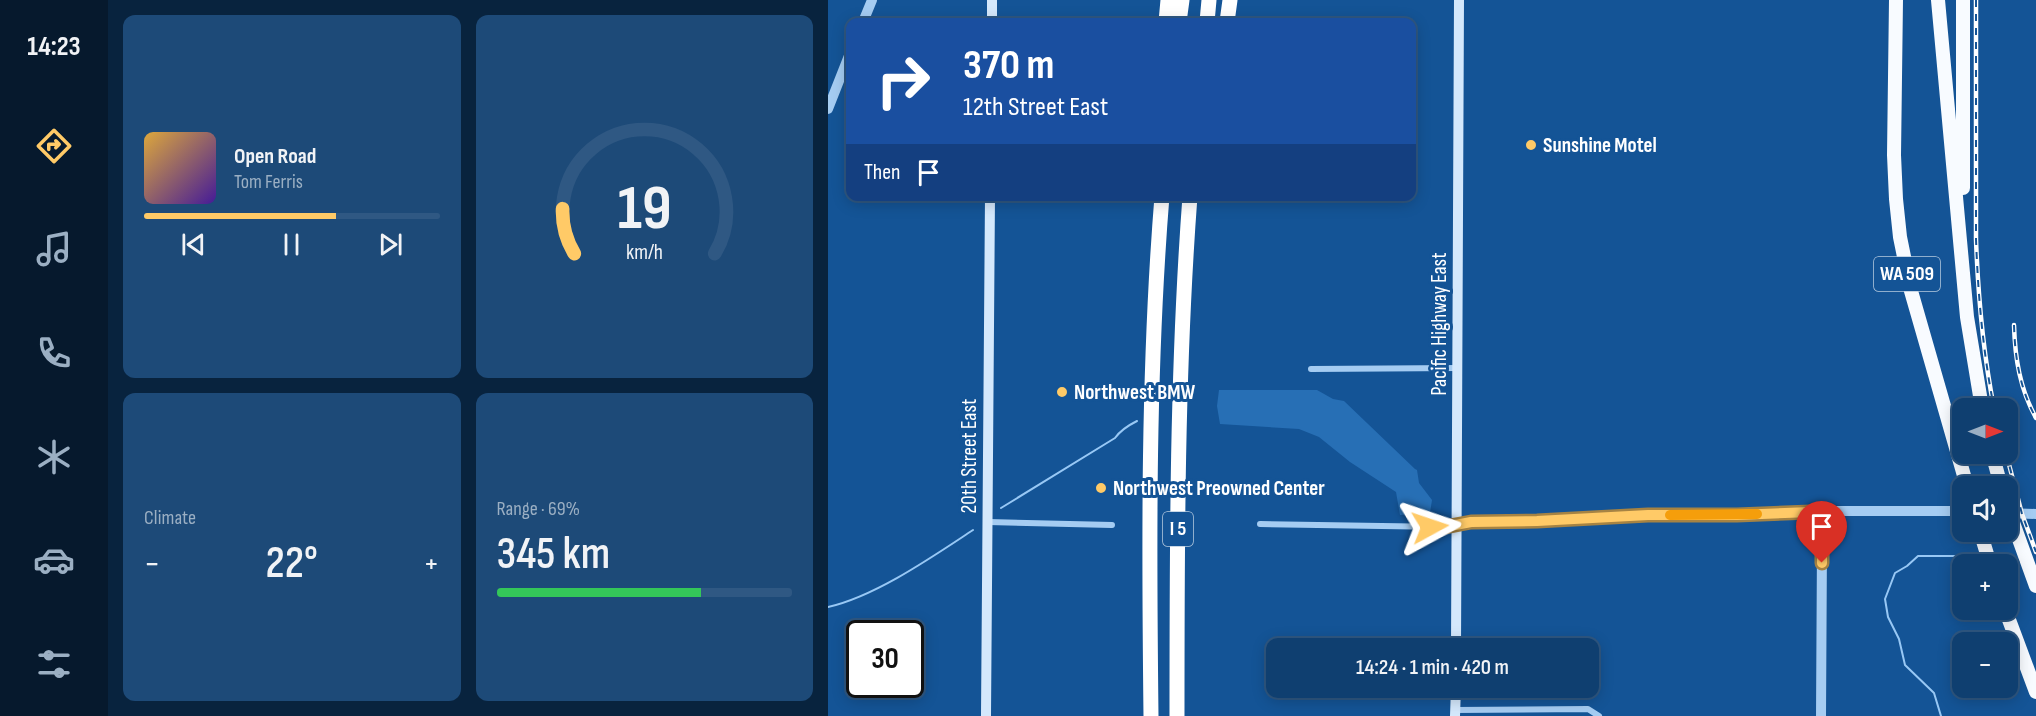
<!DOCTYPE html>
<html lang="en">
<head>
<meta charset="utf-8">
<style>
  :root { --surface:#0f3f70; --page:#1d4a78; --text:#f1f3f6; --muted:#9bafc3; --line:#2f5883; --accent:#ffca67 }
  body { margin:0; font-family:"Sofia Sans Condensed",sans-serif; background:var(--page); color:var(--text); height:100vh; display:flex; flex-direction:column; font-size:22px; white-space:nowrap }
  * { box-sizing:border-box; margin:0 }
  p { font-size:20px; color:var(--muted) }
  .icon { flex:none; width:33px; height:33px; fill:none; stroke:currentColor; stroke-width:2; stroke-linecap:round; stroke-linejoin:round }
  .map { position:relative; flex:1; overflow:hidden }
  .panel { display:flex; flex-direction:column; gap:15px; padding:15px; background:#08233e; width:720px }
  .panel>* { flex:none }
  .hud { position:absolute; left:18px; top:18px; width:570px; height:183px; border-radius:12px; box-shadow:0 3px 15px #0003,0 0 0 2px var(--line); background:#1a4fa0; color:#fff; overflow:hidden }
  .needle { width:39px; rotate:90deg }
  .controls { position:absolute; left:1124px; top:398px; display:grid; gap:12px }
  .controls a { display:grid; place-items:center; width:66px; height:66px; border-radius:12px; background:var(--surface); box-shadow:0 3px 15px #0003,0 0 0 2px var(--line); font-size:30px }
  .speed { position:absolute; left:18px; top:620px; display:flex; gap:12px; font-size:30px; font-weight:700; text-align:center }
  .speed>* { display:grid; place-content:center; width:78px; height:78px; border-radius:50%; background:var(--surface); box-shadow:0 3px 15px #0003,0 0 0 2px var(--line); line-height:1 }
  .speed .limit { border:3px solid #111; border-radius:9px; background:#fff; color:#111 }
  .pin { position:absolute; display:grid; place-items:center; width:51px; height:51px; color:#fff; margin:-62px -26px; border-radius:50% 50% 50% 0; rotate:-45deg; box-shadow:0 0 6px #0007 }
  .pin .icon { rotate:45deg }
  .me { position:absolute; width:66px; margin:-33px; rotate:85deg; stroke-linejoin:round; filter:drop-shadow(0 0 4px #0008) }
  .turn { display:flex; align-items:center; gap:21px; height:126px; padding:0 18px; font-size:27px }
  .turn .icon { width:78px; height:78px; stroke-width:2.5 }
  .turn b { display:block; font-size:42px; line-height:51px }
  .then { display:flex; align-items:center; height:57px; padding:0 18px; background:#0003; gap:12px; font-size:22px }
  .big { font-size:45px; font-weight:600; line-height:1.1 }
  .panel .tile { flex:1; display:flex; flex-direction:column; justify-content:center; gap:9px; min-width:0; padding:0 21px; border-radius:12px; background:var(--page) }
  .panel .dial { align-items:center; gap:0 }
  .dial svg { height:156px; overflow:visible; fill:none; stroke:var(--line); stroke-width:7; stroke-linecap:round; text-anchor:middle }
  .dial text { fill:var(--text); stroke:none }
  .song { display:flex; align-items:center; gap:18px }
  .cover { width:72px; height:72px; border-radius:9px; background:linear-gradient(135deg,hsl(40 70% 55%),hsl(260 70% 35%)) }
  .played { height:6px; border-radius:3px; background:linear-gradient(90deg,var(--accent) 65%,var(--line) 65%) }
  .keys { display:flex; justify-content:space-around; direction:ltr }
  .heat { display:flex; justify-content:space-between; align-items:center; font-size:33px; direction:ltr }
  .charge { height:9px; border-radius:4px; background:linear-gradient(90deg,#34c759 69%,var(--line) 0) }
  .panel .tiles { flex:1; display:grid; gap:15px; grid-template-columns:repeat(2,1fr) }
  .trip { position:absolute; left:438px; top:638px; width:333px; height:60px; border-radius:12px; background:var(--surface); box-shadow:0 3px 15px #0003,0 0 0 2px var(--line); font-weight:600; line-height:60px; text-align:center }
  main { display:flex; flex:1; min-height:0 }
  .tabs { display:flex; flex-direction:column; width:108px; justify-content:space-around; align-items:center; background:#06192d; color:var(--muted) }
  .tabs .icon { width:42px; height:42px }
  .tabs .on { color:var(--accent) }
  .tabs b { font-size:27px; color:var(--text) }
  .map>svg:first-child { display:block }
</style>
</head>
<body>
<main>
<nav class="tabs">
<b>14:23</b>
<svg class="icon on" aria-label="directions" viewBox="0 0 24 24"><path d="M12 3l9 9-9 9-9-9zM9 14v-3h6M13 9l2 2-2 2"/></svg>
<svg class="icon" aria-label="music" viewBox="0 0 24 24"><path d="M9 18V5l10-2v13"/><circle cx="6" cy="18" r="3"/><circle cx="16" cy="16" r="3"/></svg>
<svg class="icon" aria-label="phone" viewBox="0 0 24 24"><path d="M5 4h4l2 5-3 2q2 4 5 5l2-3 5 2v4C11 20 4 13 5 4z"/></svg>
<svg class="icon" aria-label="climate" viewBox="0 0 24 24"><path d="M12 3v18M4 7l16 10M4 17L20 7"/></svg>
<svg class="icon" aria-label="car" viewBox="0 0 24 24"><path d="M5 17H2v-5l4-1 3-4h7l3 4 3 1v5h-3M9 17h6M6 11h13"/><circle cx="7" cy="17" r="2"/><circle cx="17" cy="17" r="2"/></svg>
<svg class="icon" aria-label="filters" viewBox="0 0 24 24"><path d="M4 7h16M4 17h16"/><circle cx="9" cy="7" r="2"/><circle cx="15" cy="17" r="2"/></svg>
</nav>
<section class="panel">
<div class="tiles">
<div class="tile">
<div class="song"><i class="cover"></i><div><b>Open Road</b><p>Tom Ferris</p></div></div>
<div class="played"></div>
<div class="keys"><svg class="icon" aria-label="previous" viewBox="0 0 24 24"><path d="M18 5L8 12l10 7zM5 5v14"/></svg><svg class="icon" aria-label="pause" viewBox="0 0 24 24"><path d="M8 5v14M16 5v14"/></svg><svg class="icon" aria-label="next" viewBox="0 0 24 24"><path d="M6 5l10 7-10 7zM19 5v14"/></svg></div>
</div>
<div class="tile dial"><svg viewBox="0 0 100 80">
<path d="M14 69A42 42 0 1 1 86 69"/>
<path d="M14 69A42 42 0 0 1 8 46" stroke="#ffca67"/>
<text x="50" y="56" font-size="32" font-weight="700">19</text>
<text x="50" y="72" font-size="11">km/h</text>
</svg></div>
<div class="tile"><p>Climate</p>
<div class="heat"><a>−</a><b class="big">22°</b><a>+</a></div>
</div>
<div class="tile"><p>Range · 69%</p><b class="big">345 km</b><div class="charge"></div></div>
</div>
</section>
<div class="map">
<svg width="1208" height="716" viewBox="0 0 1208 716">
  <rect width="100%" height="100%" fill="#145496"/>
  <path fill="#276fb5" d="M391,390H489L505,399L516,401L587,469L589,470L591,483L604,500L602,513L572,515L568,492L522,462L491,437L471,429L392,424L389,406Z"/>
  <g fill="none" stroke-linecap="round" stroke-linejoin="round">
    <path stroke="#98c8f5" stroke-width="2" d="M173,508L287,438C292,431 301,425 309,421
      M1166,556H1180
      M0,607C48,596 104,557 145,530
      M1113,716L1106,693L1077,665L1071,639L1060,617L1057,599L1067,573L1079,566L1090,556H1154"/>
    <path stroke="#a5ccf2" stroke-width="6" d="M483,369L630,368
      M160,522L284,525
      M432,524L617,527L629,525
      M627,710L760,709L771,716"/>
    <path stroke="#a5ccf2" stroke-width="10" d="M35,22L44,0
      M0,109L22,53
      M1179,513L1208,514
      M629,525L643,522L709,521L820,515L951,514L997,511H1134
      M993,716L994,543L997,511"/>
    <path stroke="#d4e8fc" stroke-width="10" d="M164,22V0
      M628,648L631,0
      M158,716L162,196
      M627,716L628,687"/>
    <path stroke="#f8fbff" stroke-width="14" d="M1068,0L1066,155L1068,199L1072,237L1083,291L1139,486
      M1110,0L1139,317L1154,408
      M1135,188V0
      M1164,453L1173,486
      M1179,506L1208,586
      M1152,531L1162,564
      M1177,609L1208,692"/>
    <path stroke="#fff" stroke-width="15" d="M338,22L340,0
      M351,22L354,0
      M379,22L381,0
      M399,22L402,0
      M323,716C321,543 320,369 334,196
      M349,716C349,543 349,369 362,196"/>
    <g stroke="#fff" stroke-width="4.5">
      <path id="rail" d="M1148,0V239C1150,296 1155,352 1166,408
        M1186,325C1187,359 1192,389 1208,418
        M1178,453L1194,514L1208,552"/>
    </g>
    <use href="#rail" stroke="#145496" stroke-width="2" stroke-dasharray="7" stroke-linecap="butt"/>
  </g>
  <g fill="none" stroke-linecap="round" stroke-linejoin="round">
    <g stroke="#a68343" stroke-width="15">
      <path id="route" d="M602,527H617L643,522L709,521L820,515H909L983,512L994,543V563"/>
    </g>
    <use href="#route" stroke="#ffca67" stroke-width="10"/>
    <path stroke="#f59e0b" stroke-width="10" d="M842,515L929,514"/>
  </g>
  <g fill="#ffca67" stroke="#145496" stroke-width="2">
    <circle cx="703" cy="145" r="6"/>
    <circle cx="234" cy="392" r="6"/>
    <circle cx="273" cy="488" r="6"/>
  </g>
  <g text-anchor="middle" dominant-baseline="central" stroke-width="6" stroke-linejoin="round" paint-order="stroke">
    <g fill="#145496" stroke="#b8cce0" stroke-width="1.5">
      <rect x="1046" y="257" width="66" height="34" rx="4.5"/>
      <rect x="335" y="512" width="30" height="34" rx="4.5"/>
    </g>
    <g font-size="20" font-weight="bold" fill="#fff">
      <text x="1079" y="274">WA 509</text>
      <text x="350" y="529">I 5</text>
    </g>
    <g font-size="21" font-weight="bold" fill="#fff" stroke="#145496" text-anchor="start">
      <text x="715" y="145">Sunshine Motel</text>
      <text x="246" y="392">Northwest BMW</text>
      <text x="285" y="488">Northwest Preowned Center</text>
    </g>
    <g font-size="21" fill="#fff" stroke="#145496">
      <text transform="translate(611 324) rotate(-90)">Pacific Highway East</text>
      <text transform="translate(141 456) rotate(-90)">20th Street East</text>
    </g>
  </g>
</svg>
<div class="controls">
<a><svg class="needle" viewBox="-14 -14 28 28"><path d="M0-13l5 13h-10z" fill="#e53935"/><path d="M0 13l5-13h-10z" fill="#9bafc3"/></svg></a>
<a><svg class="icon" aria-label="sound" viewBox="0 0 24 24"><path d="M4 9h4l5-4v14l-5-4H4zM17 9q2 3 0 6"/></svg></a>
<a>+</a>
<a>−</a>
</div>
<div class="speed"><div class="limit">30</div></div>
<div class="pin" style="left:994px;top:563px;background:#d93025"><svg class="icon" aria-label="arrive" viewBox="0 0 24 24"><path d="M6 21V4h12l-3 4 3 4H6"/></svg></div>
<svg class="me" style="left:602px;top:527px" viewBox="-20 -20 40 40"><path d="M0-17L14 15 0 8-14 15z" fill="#ffca67" stroke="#fff" stroke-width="4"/></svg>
<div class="trip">14:24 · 1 min · 420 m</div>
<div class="hud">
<div class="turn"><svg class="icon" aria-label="right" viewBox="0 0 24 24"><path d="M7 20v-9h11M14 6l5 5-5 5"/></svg><div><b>370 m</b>12th Street East</div></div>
<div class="then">Then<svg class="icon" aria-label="arrive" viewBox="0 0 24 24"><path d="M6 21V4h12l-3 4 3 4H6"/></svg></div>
</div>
</div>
</main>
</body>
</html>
